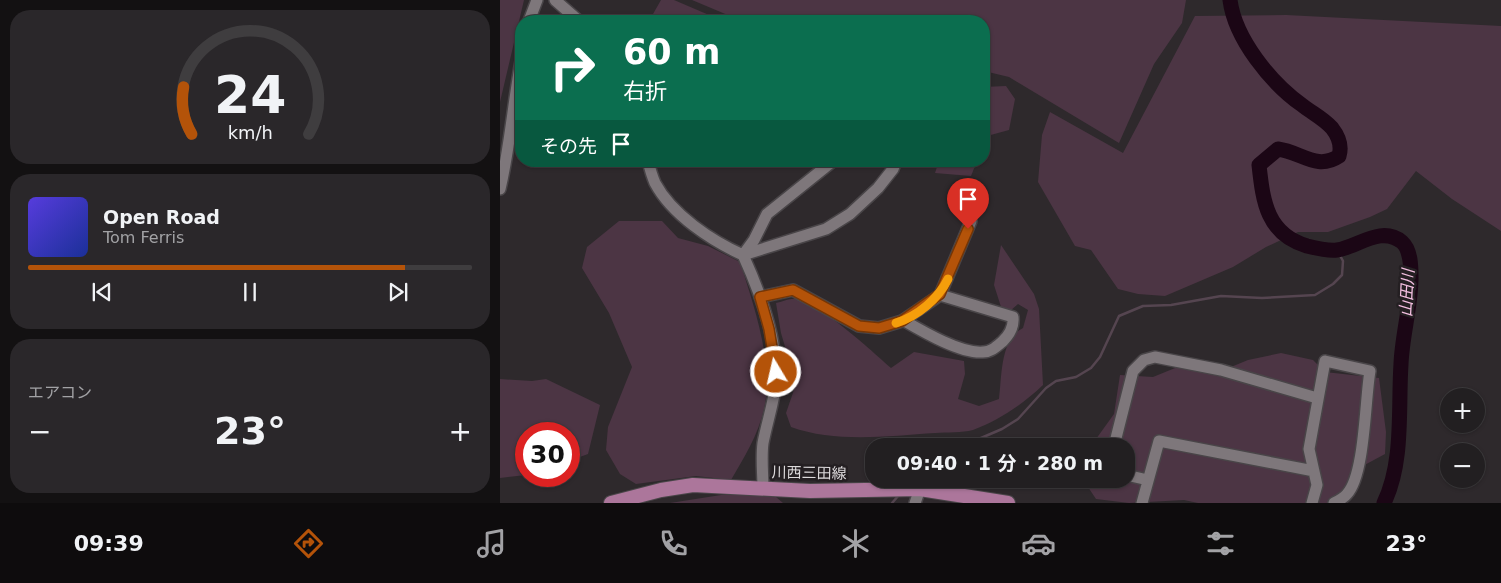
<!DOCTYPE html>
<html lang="ja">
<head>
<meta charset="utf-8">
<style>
  :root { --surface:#221f21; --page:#2a272a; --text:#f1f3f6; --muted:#a2a2a5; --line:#3f3d3f; --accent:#b45309 }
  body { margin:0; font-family:"DejaVu Sans","Noto Sans JP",sans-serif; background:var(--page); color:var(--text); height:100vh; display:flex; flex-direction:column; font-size:19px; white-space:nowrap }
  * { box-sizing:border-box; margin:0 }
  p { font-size:16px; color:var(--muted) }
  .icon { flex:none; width:28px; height:28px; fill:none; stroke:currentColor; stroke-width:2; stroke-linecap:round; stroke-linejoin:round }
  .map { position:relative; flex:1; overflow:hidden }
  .details { display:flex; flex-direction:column; gap:10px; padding:10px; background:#131112; width:500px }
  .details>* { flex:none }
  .banner { position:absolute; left:15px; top:15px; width:475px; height:152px; border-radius:20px; box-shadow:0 1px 4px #0004,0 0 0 1px var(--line); background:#0b6e4f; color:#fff; overflow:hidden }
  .controls { position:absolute; left:940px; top:388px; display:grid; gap:10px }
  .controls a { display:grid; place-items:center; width:45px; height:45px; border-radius:50%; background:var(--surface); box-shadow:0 1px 4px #0004,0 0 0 1px var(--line); font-size:25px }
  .speed { position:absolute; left:15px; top:422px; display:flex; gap:10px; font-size:25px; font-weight:700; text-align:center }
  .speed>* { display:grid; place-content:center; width:65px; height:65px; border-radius:50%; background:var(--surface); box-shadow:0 1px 4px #0004,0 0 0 1px var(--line); line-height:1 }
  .speed .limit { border:8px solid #d22; background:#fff; color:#111 }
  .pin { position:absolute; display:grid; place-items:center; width:42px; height:42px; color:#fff; margin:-51px -21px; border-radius:50% 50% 50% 0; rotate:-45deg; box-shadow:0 0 5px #0007 }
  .pin .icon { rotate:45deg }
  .me { position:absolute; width:55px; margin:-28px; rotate:351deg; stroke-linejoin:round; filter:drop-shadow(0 0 4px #0008) }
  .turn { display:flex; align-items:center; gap:18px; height:105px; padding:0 25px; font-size:22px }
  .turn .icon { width:65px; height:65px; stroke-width:2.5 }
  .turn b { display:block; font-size:35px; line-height:42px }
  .then { display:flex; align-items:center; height:48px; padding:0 25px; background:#0003; gap:10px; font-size:19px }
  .big { font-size:38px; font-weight:700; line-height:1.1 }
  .details .card { flex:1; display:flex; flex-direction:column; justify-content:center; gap:8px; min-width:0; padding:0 18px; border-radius:20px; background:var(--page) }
  .details .dial { align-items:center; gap:0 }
  .dial svg { height:130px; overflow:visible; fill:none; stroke:var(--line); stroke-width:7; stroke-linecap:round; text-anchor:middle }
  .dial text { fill:var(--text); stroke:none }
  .song { display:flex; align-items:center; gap:15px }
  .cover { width:60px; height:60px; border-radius:8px; background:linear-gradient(135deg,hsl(250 70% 55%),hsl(230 70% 35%)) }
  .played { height:5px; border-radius:2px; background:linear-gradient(90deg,var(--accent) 85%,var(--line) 85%) }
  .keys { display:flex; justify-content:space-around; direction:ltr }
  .heat { display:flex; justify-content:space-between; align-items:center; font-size:28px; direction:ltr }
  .trip { position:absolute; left:365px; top:438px; width:270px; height:50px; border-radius:20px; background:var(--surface); box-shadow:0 1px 4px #0004,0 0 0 1px var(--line); font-weight:700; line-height:50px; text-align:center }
  .tabs { display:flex; height:80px; justify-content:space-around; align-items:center; background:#0e0c0d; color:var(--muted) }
  .tabs .icon { width:35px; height:35px }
  .tabs .active { color:var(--accent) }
  .tabs b { font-size:22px; color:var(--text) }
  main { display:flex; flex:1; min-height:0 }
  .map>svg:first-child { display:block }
</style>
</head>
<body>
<main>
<section class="details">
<div class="card dial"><svg viewBox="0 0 100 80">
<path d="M14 69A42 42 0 1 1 86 69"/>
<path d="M14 69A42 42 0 0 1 9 40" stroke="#b45309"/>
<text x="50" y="56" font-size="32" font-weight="700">24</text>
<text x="50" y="72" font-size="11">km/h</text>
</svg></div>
<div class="card">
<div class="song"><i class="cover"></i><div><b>Open Road</b><p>Tom Ferris</p></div></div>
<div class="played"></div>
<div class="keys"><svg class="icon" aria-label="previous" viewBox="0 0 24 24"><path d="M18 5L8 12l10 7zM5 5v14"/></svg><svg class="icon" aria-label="pause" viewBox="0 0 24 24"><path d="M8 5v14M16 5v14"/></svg><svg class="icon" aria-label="next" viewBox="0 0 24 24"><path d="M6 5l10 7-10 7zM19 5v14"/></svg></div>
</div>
<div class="card"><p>エアコン</p>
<div class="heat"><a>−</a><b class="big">23°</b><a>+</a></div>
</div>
</section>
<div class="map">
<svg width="1001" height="503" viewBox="0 0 1001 503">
  <rect width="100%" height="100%" fill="#2e292c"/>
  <path fill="#4c3544" d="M0,0H24L0,102Z
    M161,0H174L223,21H149Z
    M192,0H686L682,23L654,64L619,143L509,77L484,71V21H242Z
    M786,15L1001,26V231L952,199L916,171L887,209L870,217L828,232H798L766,247L733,267L665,296L638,294L618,289L591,250L575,246L538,182L542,135L550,112L623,153L695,16Z
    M506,86L515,99L509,130L487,136L484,144V87Z
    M439,161H477L471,176L435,173Z
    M119,221H162L178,238L208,246L240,262C253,303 273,360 265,404C260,432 245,456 231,480L196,476L136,484L120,474L106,450L108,427L132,367L109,313L82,268L87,247Z
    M501,245L534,294L539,309L543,385C523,404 500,420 473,430C462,433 447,432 435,433C389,436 335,443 291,427L286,413L296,384L281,333L276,303C282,302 290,298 296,299C320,303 372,351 391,368L414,352L464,361L465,374L458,399L479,406L499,399C502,376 500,339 523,328L528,310L518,304L510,311L502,310L494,285Z
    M781,353L813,360L825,372L879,378L886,432L885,454L859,468L848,503H698L684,500L629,503L596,499L586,484V479H626V446H591L614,414L620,375L653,377L680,366L731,367L748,360Z
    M0,379L32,381L46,379L100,405L88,454L69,461V434H26V475L0,478Z
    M258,493L276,497L283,503H170L221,495Z"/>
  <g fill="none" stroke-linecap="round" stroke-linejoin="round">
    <path stroke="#554550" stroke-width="2.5" d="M437,446L443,442L467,444L502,429L518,419L546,388L556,381L576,377L591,368L600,357L619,316L643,306L671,305L721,296L762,298L815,295L833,284L842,275L843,261L837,250
      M392,503L399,495"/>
    <path stroke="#1b0615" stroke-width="15" d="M730,0C735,39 771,83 802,105C812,113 823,118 832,128C839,137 842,146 839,156C817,171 801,152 778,149L759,165C763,202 767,234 807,246C815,248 829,251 837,250C858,247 881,225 902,242C911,250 911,267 911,278C911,306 902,336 901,364C898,409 904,461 884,503"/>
    <g stroke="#494548" stroke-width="14">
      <path id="minor" d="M55,0L79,21
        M29,21L37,0
        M148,161C150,169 152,176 155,183C172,215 212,241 243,255C260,292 278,341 276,382C274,402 267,422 263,443C261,458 263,474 263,489
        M333,161L267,214L254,240L243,255L326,229L350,214L378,188L393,169L396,161
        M0,189C10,147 13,104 21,61
        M260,297L293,290L359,326L379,328L402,321L440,295L471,221
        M403,320C422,331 461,354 483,352C491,352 496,347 503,341C509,335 514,326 513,317L440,295
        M614,446L633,371L644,360L655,357L721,370L817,398
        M626,475L648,480
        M415,503L420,489
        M642,503L659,441L814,471
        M812,503L817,485L809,449L825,361L870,371C865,399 865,475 847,494C844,498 838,501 834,503"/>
    </g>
    <g stroke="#494548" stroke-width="16">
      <path id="major" d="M111,503L161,490L193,485L310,491L420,489L508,503"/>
    </g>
    <use href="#minor" stroke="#7e777b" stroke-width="11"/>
    <use href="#major" stroke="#ac769b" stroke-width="14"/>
  </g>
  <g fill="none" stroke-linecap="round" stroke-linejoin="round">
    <g stroke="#753606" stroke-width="12">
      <path id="route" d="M276,372L269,329L260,297L293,290L359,326L379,328L402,321L440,294L468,229"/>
    </g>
    <use href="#route" stroke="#b45309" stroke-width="9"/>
    <path stroke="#f59e0b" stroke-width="9" d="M396,323C418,316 438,299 448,279"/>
  </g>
  <g text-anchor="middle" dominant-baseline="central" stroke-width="5" stroke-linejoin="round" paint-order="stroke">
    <g font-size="15" fill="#dcd9db" stroke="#241f22">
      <text transform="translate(309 473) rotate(1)">川西三田線</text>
    </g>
    <g font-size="16" font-style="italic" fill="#f5c0e2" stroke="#241f22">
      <text transform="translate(907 293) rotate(-87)">山田川</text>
    </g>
  </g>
</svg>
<div class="controls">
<a>+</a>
<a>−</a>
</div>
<div class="speed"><div class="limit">30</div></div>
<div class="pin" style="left:468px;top:229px;background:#d93025"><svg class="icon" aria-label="arrive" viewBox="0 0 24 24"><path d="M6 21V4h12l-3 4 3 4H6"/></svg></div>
<svg class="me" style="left:276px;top:372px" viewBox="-20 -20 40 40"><circle r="17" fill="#b45309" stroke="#fff" stroke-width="3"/><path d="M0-11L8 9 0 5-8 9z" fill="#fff"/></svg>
<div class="trip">09:40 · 1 分 · 280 m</div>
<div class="banner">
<div class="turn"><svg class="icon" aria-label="right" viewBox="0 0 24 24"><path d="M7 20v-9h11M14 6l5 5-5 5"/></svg><div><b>60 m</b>右折</div></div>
<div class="then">その先<svg class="icon" aria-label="arrive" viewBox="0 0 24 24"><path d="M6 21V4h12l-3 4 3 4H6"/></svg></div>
</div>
</div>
</main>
<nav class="tabs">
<b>09:39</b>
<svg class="icon active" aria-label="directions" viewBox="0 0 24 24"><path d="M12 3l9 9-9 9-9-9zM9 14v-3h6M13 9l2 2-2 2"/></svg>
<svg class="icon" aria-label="music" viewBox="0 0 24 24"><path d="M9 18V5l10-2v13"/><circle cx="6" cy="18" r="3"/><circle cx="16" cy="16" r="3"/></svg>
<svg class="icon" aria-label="phone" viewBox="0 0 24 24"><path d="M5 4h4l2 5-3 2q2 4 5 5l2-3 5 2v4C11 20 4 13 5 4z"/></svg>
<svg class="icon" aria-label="climate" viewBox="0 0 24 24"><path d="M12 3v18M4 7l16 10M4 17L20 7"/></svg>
<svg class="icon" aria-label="car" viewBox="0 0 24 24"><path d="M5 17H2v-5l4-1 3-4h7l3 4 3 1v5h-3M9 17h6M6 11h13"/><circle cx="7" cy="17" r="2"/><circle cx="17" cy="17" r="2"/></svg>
<svg class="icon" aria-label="filters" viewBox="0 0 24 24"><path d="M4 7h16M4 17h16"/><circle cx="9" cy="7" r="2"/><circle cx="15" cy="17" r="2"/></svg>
<b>23°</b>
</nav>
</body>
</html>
